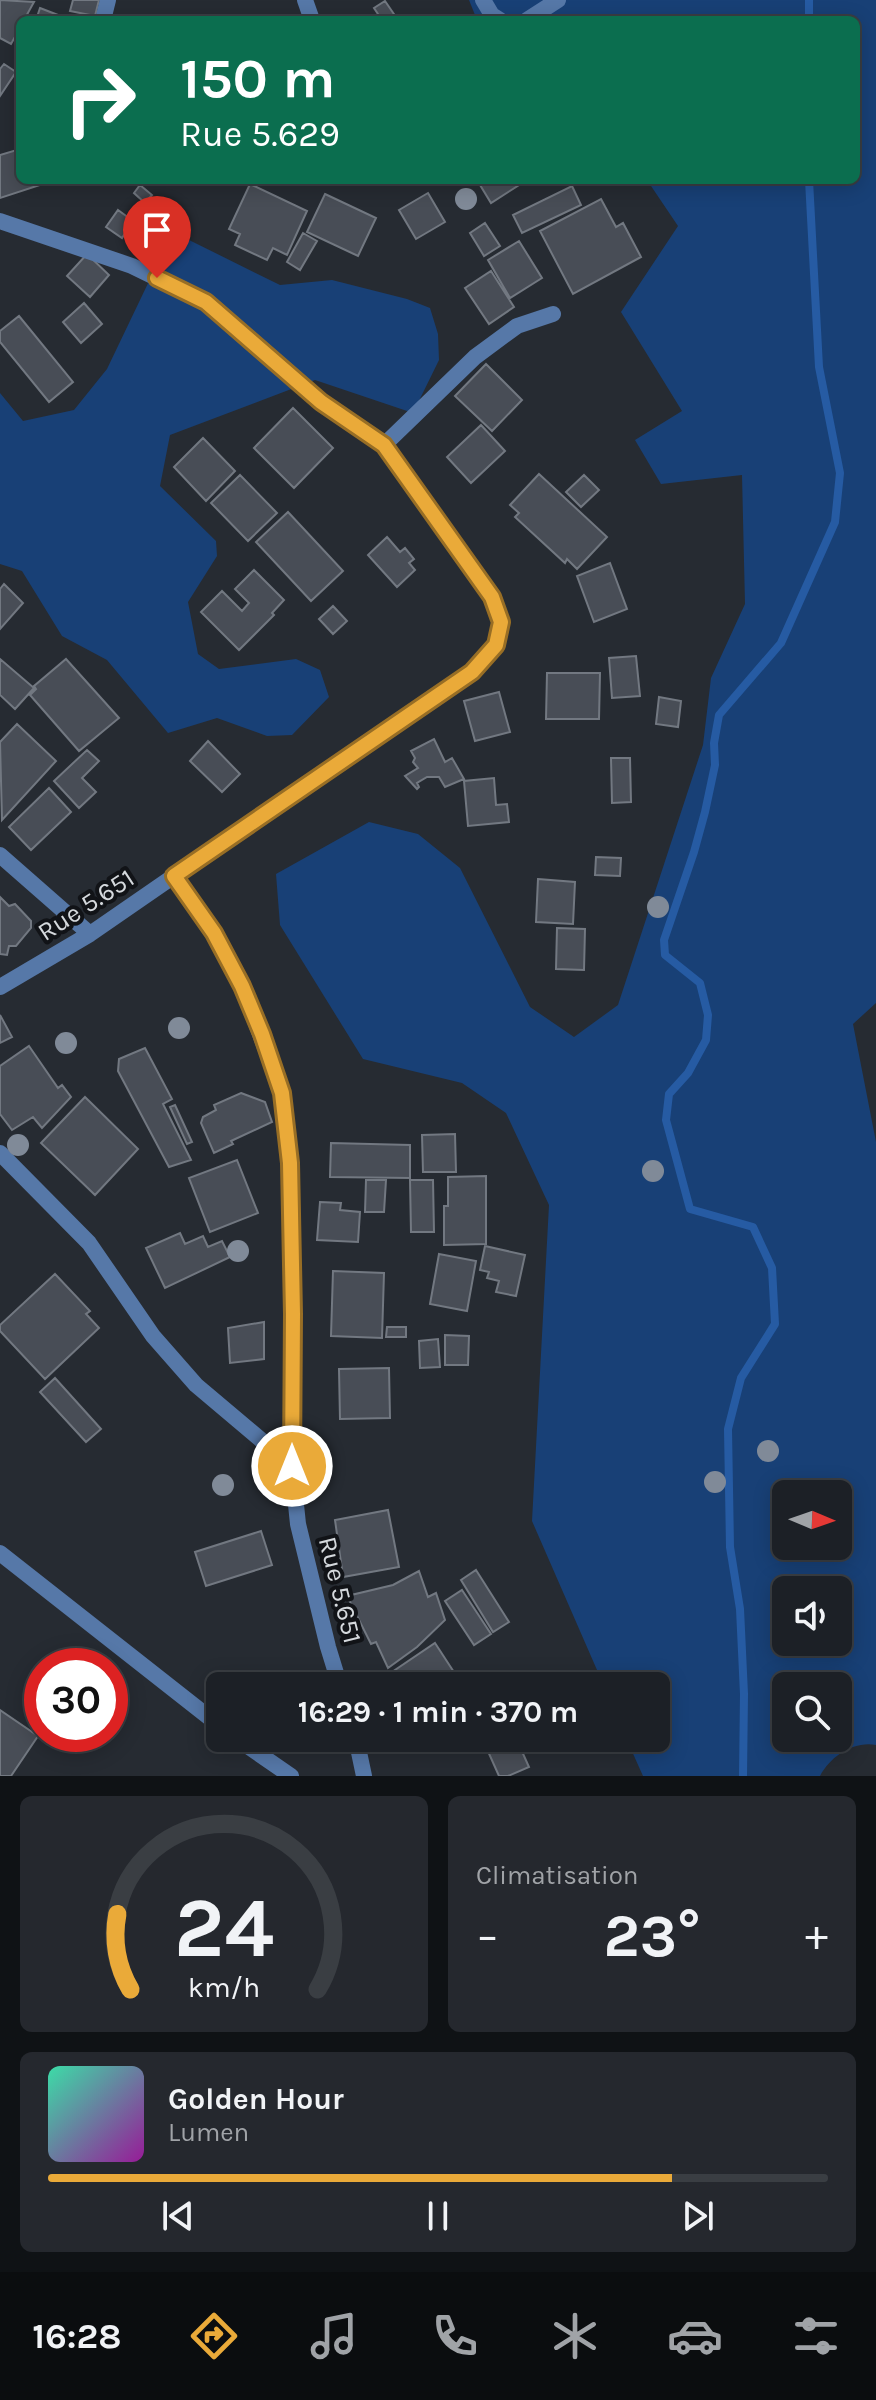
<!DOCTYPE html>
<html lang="fr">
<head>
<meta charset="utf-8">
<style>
  :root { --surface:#1c2026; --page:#25282e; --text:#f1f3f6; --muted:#a0a3a7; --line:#3a3e43; --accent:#eaaa39 }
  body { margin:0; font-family:Karla,sans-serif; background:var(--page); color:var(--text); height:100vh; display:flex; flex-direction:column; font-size:30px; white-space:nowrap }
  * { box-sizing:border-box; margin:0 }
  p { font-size:26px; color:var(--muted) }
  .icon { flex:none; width:44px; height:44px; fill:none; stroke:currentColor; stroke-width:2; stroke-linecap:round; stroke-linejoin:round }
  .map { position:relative; height:1776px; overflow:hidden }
  .side { display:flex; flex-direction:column; gap:20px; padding:20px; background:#0f1215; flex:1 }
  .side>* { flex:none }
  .banner { position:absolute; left:16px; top:16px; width:844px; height:168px; border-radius:12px; box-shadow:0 4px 20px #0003,0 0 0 2px var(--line); background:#0b6e4f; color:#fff; overflow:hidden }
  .needle { width:52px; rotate:92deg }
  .tools { position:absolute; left:772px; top:1480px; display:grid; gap:16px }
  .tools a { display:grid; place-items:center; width:80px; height:80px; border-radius:12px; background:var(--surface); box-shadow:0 4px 20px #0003,0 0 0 2px var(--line); font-size:40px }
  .speed { position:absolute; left:24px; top:1648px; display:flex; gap:16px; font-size:40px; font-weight:700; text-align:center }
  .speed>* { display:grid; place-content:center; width:104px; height:104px; border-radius:50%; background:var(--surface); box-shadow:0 4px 20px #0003,0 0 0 2px var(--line); line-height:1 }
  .speed .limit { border:12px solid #d22; background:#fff; color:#111 }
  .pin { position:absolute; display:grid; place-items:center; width:68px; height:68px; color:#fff; margin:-82px -34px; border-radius:50% 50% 50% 0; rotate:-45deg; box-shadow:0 0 8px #0007 }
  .pin .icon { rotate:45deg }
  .me { position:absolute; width:88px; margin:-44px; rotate:0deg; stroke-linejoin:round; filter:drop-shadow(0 0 6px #0008) }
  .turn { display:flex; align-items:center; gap:28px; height:168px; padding:0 32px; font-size:36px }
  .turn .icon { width:104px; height:104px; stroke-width:2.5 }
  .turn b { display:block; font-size:56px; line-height:68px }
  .big { font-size:60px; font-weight:700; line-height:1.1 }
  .side .card { flex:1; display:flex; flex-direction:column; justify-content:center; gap:12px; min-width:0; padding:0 28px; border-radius:12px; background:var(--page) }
  .side .dial { align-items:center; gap:0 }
  .dial svg { height:208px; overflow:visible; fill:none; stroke:var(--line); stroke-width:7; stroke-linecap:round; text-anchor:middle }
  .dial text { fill:var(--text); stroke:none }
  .song { display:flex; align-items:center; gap:24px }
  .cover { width:96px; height:96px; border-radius:12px; background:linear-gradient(135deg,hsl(160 70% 55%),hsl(300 70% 35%)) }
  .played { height:8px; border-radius:4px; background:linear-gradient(90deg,var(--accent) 80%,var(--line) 80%) }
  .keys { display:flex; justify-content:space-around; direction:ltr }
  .heat { display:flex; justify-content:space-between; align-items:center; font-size:44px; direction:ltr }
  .side .tiles { flex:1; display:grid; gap:20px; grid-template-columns:1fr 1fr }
  .card:last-child { grid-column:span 2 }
  .trip { position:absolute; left:206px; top:1672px; width:464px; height:80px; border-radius:12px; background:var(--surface); box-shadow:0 4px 20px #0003,0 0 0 2px var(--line); font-weight:700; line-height:80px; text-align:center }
  .menu { display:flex; height:128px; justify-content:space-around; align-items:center; background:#0b0d0f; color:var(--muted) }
  .menu .icon { width:56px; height:56px }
  .menu .current { color:var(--accent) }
  .menu b { font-size:36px; color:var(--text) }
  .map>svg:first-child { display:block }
</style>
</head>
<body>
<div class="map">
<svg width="876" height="1776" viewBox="0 0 876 1776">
  <rect width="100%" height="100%" fill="#262b32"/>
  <path fill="#184076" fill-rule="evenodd" d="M469,0H876V1003L853,1024L876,1142V1745C853,1741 831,1756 820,1776H643L626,1738H656V1686H604L532,1521L549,1205L506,1113L462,1083L363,1059L280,925L276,874L369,822L418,834L460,868L530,1007L574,1037L618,1005L703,745L711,678L745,604L742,475L661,484L635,440L682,411L621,312L678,226L647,180H856V20H477ZM786,1494H838V1546H786ZM786,1590H838V1642H786ZM786,1686H838V1738H786Z
    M185,238L280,285L332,280L407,299L430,308L438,334L439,360L413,413L315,380L170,435L160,486L216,541L217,556L188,602L198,654L219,669L296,659L320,670L329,697L292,735L267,736L217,718L168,733L107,660L62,636L22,571L0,564V393L23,421L74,410L107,369L163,252Z"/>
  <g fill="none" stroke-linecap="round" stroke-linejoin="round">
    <path stroke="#265ba3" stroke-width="8" d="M809,20V0
      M743,1776L744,1694L740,1609L730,1547L728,1429L741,1378L775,1324L772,1268L753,1227L690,1209L666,1120L669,1094L688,1073L706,1040L708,1015L700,983L665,955L664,940L694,852L705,812L715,765L714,743L719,715L781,643L835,522L840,473L819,367L809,180"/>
  </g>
  <path fill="#484d56" stroke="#727881" stroke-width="2" d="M0,0L34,2L24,20H20V28L11,44L0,38Z
    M73,0H99L95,16L70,11Z
    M385,1L398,20H382L374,8Z
    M40,8L71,20H36Z
    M4,64L16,72L0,96V69Z
    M20,149V180H49V182L0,198V155Z
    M477,180H527L491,203Z
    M250,184L307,211L287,255L273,248L267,260L235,245L240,234L229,229Z
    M140,185L152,195L145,203L134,193Z
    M572,186L581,205L522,233L513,215Z
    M428,193L445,222L416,239L399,210Z
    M325,194L376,218L358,256L307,232Z
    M601,199L616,227L623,223L641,257L573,294L540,231Z
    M118,210L133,221L122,238L106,227Z
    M485,223L500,246L484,256L470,233Z
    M303,233L317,241L300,270L287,262Z
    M519,241L542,278L510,298L488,260Z
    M87,254L109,275L90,297L67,276Z
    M491,271L514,307L489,324L465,288Z
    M84,303L102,324L81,343L63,322Z
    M19,316L73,382L49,402L0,342V331Z
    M486,364L522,400L492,431L455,396Z
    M293,408L333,448L294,488L254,448Z
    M481,425L505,451L471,483L447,457Z
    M203,438L235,471L206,501L174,467Z
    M539,474L607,537L577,569L567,559L565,563L515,517L519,513L510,505Z
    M240,475L277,513L248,541L211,503Z
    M584,475L599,490L581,507L566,492Z
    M288,512L343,571L311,601L256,542Z
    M387,537L400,552L405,548L414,559L409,563L415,570L397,587L368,555Z
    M610,563L627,609L594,622L577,576Z
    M254,570L284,600L272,613L274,615L239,650L201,612L222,591L242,611L249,603L235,589Z
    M4,584L23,603L0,629V589Z
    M333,606L347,621L333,634L319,619Z
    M636,656L640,696L612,698L609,658Z
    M0,659L34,688L15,709L0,695Z
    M66,659L119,718L79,751L30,695L36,689L34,686Z
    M547,673H600L599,719H546Z
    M499,692L510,732L475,741L464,701Z
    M659,697L681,701L678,727L656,724Z
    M17,724L56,761L2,820L0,742Z
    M434,739L445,762L452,758L464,779L445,787L439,777H427L417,783L419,787L417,789L405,776L418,768L413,762L415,758L411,751Z
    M208,741L240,774L222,792L190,761Z
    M87,750L99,761L82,778L96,792L79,808L54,781Z
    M611,758H630L631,802L612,803Z
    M494,778L496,805L507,804L509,822L468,826L464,781Z
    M49,788L71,812L31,850L9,827Z
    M596,857L621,858L620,876L595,875Z
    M538,879L575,882L573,924L536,922Z
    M0,897L9,906L15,904L31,921V928L16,946H9L7,955L0,954Z
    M557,928L585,929L584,970L556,969Z
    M0,1015L12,1037L0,1043Z
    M29,1046L58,1088L62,1085L71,1097L42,1128L33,1117L12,1130L0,1114V1066Z
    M145,1048L172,1099L163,1104L191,1160L169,1167L118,1071L119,1059Z
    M241,1093L265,1102L272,1122L231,1141L233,1144L214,1153L201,1123L203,1117L216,1110L214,1105Z
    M85,1097L138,1149L95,1195L41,1143Z
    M175,1105L192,1142L187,1144L170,1107Z
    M455,1134L456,1172H423L422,1135Z
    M331,1143L410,1145V1178L330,1177Z
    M237,1160L258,1213L210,1232L189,1178Z
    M486,1176V1244L444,1245V1206H448V1177Z
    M366,1180H386L384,1212H365Z
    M410,1180H433L434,1232H411Z
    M320,1202L341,1203L340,1210L360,1212L358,1242L317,1240Z
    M180,1233L185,1244L203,1236L208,1247L222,1241L230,1257L165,1288L146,1248Z
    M485,1246L525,1255L516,1296L496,1292L499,1281L487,1278L489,1272L480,1270Z
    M439,1254L476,1261L467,1311L430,1304Z
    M333,1271L384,1273L382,1338L331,1336Z
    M55,1274L90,1311L86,1314L99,1328L45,1379L0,1331V1325Z
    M264,1322V1359L230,1363L228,1328Z
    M387,1327H406V1337H386Z
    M445,1335L469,1336L468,1365H445Z
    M438,1339L440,1367L420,1368L419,1341Z
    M389,1368L390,1418L340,1419L339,1369Z
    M55,1378L101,1429L86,1442L40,1392Z
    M388,1510L399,1567L343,1577L335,1520Z
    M261,1531L272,1565L206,1586L195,1552Z
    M476,1570L509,1622L493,1632L461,1580Z
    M419,1571L428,1597L436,1593L445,1620L417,1647L388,1668L376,1642L371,1644L347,1596L393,1585Z
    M462,1590L491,1634L474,1645L445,1601Z
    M435,1643L463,1686H401L392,1672Z
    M0,1710L38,1736L11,1776H0Z
    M482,1738H516L529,1767L508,1776H499Z"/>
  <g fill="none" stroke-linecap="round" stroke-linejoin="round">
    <path stroke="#5678a8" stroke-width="16" d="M305,0L312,20
      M483,0L492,15L500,20
      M103,20L108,0
      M527,20L558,0
      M0,221L132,266L206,302L321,402L384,445L492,597L501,622L496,645L472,672L174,876
      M384,445L475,357L517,326L553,314
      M0,855L90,934
      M0,987L90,934L174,876L214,933L242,986L282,1093L290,1163L293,1314L292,1466L298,1524L328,1647L340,1686
      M0,1153L89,1243L153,1336L196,1385L292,1466
      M0,1553L220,1726
      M236,1738L291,1776
      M356,1738L364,1776"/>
  </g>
  <g fill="#808a98">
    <circle cx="466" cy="199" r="11"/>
    <circle cx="658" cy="907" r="11"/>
    <circle cx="179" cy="1028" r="11"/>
    <circle cx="66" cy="1043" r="11"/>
    <circle cx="18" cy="1145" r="11"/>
    <circle cx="653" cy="1171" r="11"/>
    <circle cx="238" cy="1251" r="11"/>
    <circle cx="768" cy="1451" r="11"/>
    <circle cx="715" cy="1482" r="11"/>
    <circle cx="223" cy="1485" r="11"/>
  </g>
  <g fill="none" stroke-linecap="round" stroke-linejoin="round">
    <g stroke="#986e25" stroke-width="20">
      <path id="route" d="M157,278L206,302L321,402L384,445L492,597L501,622L496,645L472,672L174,876L214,933L242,986L262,1034L282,1093L290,1163L293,1314L292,1466"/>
    </g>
    <use href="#route" stroke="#eaaa39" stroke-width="14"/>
  </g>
  <g text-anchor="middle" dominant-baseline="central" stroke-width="8" stroke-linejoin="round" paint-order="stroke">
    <g font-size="26" fill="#d5d9dd" stroke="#111317">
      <text transform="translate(86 905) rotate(-33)">Rue 5.651</text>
      <text transform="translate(340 1590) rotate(76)">Rue 5.651</text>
    </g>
  </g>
</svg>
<div class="tools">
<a><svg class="needle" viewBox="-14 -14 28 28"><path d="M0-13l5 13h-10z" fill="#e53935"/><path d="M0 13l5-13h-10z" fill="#a0a3a7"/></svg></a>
<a><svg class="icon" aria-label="sound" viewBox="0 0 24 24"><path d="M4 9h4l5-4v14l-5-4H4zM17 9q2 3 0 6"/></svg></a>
<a><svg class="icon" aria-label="search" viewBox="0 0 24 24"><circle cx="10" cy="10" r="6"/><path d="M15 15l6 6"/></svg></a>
</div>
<div class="speed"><div class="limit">30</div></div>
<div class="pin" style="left:157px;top:278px;background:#d93025"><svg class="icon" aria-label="arrive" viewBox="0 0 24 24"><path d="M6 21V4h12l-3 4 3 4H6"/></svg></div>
<svg class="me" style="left:292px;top:1466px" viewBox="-20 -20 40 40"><circle r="17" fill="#eaaa39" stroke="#fff" stroke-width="3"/><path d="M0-11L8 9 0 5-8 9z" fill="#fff"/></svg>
<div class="trip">16:29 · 1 min · 370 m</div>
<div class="banner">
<div class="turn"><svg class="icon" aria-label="right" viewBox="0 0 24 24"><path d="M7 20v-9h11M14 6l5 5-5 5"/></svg><div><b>150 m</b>Rue 5.629</div></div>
</div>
</div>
<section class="side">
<div class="tiles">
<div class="card dial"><svg viewBox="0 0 100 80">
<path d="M14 69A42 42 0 1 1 86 69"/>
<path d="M14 69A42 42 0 0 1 9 40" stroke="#eaaa39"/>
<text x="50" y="56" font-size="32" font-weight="700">24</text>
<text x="50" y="72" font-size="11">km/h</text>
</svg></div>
<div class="card"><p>Climatisation</p>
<div class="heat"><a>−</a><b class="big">23°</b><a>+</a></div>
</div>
<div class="card">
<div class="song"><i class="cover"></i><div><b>Golden Hour</b><p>Lumen</p></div></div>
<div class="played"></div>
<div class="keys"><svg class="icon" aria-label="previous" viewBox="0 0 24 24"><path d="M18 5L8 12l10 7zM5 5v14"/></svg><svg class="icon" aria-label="pause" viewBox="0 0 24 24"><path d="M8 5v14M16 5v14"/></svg><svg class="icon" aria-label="next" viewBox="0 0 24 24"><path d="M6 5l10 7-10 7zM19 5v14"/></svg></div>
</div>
</div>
</section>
<nav class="menu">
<b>16:28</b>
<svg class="icon current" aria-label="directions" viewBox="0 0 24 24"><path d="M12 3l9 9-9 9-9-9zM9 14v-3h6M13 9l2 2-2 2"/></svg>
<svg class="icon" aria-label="music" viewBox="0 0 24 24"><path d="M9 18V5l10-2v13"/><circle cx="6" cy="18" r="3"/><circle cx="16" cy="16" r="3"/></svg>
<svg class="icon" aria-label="phone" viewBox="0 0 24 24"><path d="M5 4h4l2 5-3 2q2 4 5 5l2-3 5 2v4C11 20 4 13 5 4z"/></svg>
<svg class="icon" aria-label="climate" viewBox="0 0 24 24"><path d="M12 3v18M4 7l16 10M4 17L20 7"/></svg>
<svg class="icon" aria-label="car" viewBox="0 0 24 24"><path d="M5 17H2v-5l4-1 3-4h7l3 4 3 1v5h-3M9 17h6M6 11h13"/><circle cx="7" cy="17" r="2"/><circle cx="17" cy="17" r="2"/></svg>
<svg class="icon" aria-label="filters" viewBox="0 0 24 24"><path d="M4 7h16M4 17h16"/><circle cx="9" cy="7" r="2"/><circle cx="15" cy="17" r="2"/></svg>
</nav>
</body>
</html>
